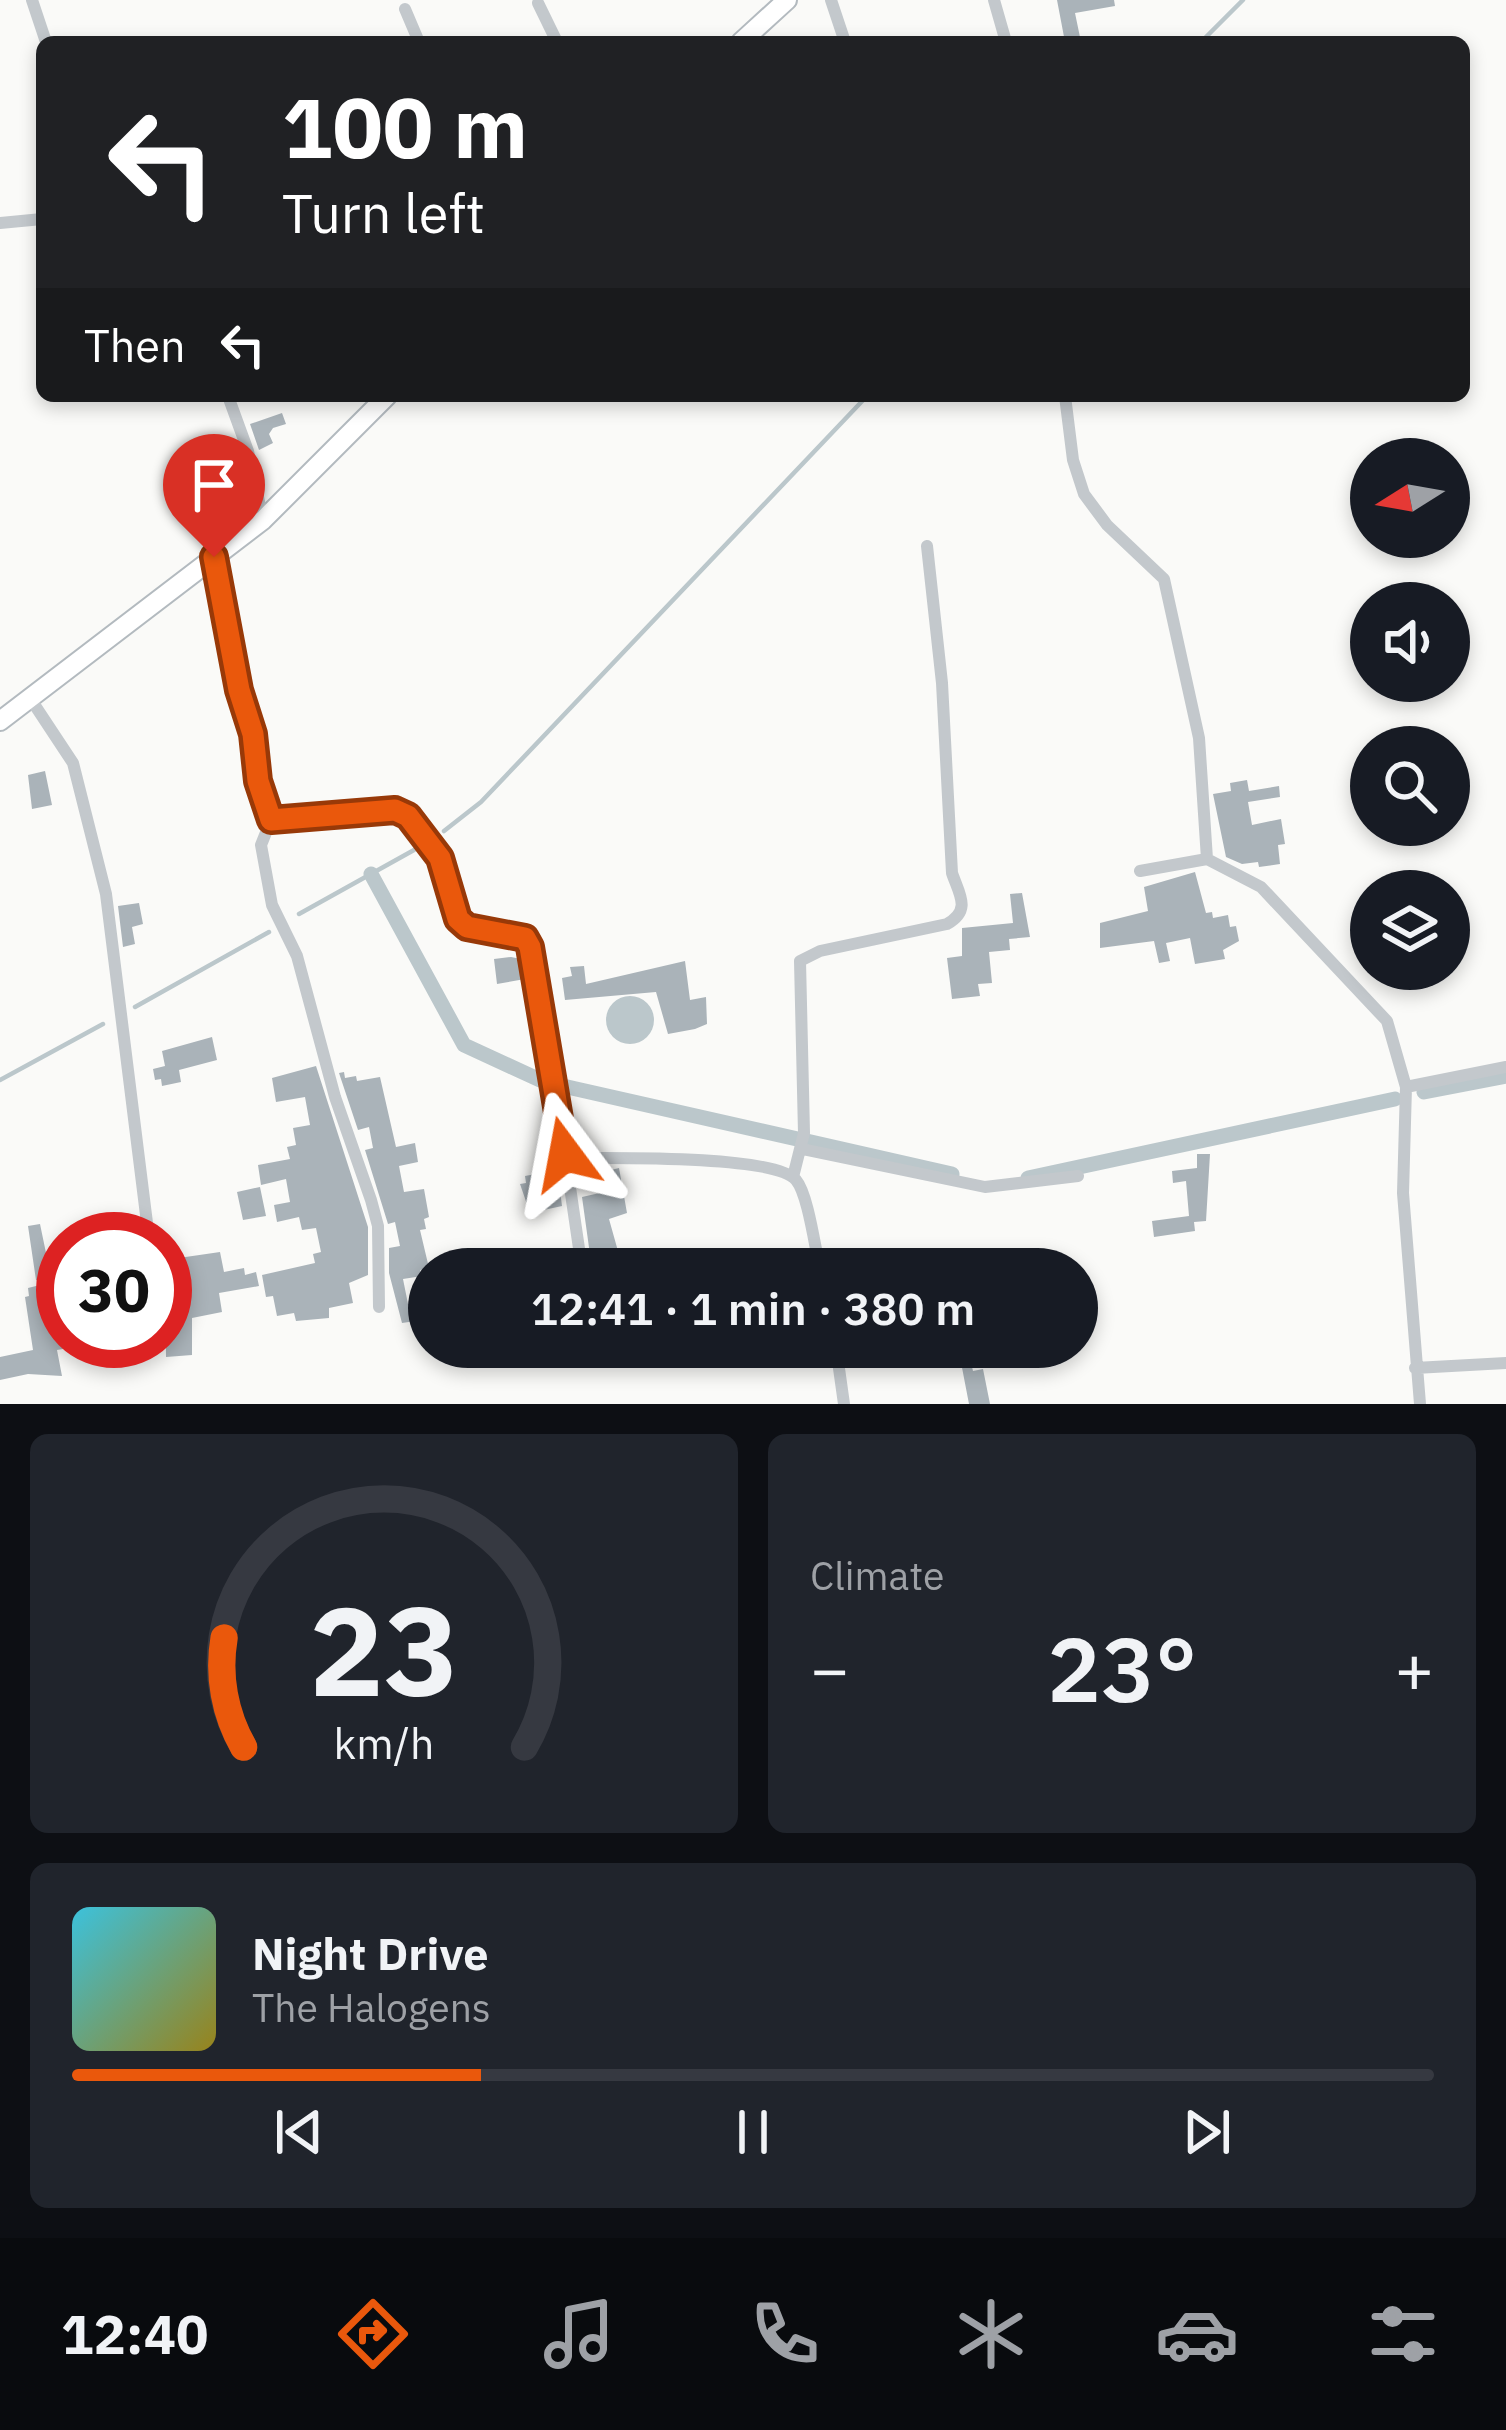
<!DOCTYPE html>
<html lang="en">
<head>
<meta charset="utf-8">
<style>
  :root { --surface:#171b24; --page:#20242c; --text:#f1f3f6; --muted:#9ea1a6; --line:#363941; --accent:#ea580c }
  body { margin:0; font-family:"IBM Plex Sans",sans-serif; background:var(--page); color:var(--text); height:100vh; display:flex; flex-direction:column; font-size:45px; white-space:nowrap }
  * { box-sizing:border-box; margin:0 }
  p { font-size:39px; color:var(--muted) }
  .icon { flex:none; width:66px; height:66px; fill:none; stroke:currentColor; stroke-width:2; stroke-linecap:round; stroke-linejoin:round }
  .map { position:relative; height:1404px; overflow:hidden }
  .sheet { display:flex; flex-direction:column; gap:30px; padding:30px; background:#0d0f14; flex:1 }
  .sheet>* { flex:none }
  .top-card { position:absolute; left:36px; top:36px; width:1434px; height:366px; border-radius:18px; box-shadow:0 6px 18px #0003; background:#202124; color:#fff; overflow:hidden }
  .needle { width:78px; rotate:259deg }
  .buttons { position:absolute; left:1350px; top:438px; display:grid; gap:24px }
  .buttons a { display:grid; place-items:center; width:120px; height:120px; border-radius:50%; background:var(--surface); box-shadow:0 6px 18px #0003; font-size:60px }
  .speed { position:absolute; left:36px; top:1212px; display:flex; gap:24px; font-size:60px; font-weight:700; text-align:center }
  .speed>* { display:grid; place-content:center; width:156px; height:156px; border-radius:50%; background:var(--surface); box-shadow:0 6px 18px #0003; line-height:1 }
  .speed .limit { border:18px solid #d22; background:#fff; color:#111 }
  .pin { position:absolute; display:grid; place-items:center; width:102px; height:102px; color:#fff; margin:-123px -51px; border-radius:50% 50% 50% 0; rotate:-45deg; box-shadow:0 0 12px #0007 }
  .pin .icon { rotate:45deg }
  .me { position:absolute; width:132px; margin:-66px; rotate:347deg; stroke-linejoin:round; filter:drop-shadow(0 0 9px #0008) }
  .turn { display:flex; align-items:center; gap:42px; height:252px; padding:0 48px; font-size:54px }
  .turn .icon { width:156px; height:156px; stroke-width:2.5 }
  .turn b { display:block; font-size:84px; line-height:102px }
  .then { display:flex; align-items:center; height:114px; padding:0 48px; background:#0003; gap:24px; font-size:45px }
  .big { font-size:90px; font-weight:600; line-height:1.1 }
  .sheet .widget { flex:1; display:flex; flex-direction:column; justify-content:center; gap:18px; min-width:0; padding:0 42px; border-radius:18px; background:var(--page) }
  .sheet .dial { align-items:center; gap:0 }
  .dial svg { height:312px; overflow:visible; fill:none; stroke:var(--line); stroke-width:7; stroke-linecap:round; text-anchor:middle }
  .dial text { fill:var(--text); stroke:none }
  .song { display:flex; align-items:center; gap:36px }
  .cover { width:144px; height:144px; border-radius:18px; background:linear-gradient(135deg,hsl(190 70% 55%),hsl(50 70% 35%)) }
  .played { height:12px; border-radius:6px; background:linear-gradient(90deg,var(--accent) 30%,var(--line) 30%) }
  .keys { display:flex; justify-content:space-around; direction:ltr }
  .heat { display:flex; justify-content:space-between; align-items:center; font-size:66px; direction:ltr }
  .sheet .tiles { flex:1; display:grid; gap:30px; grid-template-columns:1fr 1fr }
  .widget:last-child { grid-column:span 2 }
  .trip { position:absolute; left:408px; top:1248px; width:690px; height:120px; border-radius:60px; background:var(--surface); box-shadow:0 6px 18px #0003; font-weight:600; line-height:120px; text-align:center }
  .menu { display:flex; height:192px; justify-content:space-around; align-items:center; background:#090b0e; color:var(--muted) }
  .menu .icon { width:84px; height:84px }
  .menu .selected { color:var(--accent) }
  .menu b { font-size:54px; color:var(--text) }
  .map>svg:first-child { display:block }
</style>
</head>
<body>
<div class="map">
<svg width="1506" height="1404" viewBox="0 0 1506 1404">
  <rect width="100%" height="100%" fill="#fafaf8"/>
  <path fill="#bbc7cb" d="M606 1020a24 24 0 1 1 48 0a24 24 0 1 1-48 0Z"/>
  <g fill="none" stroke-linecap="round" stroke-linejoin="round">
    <path stroke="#bbc7cb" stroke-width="4.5" d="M1201,42L1243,0
      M444,831L481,802L867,396
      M299,914L414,850
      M135,1007L269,932
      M0,1080L103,1024"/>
    <path stroke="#bbc7cb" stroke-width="15" d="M371,874L464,1045L540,1080
      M563,1086L952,1174
      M1424,1092L1506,1076
      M1028,1178L1395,1099"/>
  </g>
  <path fill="#aab3b9" d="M1057,0H1114L1115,6L1075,13L1081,42H1065Z
    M282,413L286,424L273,428L269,434L273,443L259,450L250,424Z
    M45,771L52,805L32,809L28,775Z
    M1247,780L1249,791L1279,786L1280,797L1248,802L1252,825L1281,819L1285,844L1278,845L1280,864L1259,867L1258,862L1242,864L1226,857L1213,794L1231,791L1230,783Z
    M1195,872L1206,913L1212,912L1213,918L1228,915L1230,927L1236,926L1239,941L1223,950L1225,959L1195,964L1190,938L1166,943L1170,961L1159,963L1154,941L1100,948V923L1148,911L1144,887Z
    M1022,893L1030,937L1009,939L1010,950L989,952L992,983L978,984L980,996L952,999L947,958L962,956V928L1013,923L1010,894Z
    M139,903L143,924L132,927L135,944L123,947L118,906Z
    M511,957L521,959L525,979L497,984L494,959Z
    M685,961L690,1000L706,997L707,1024L695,1029L668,1034L656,992L565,1000L562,978L572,976L570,967L584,966L586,984Z
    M212,1037L217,1060L179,1070L181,1082L162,1086L161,1079L155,1080L153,1069L165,1066L162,1051Z
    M316,1066L368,1227V1275L349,1283L353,1303L329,1308V1318L296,1321L294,1313L277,1316L273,1296L266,1297L262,1275L315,1263L313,1254L321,1252L316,1228L302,1230L299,1217L277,1222L274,1205L290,1202L286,1179L261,1185L258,1165L290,1159L287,1147L296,1145L293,1128L310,1125L305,1097L276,1102L272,1078Z
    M344,1072L345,1078L356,1076L357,1081L380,1077L396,1147L415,1143L418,1162L399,1166L404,1192L424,1189L429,1217L424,1219L426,1229L420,1230L429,1268L420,1270L422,1276L403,1279L408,1304L429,1299V1319L402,1323L389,1273V1248L400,1246L395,1222L388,1224L365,1150L373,1148L369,1127L358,1130L339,1073Z
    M1197,1154H1210L1206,1221L1194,1222L1195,1231L1154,1237L1152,1221L1189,1216L1186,1181L1173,1183L1172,1171L1197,1168Z
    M619,1168L627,1213L609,1219L623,1269H592L582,1197L604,1192L603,1172Z
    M551,1171L555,1183L559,1182L562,1206L530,1213L520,1184L526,1183L525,1176Z
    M260,1187L266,1216L243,1220L237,1192Z
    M40,1224L51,1277L36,1280L28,1226Z
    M220,1252L224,1272L244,1268L245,1275L256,1272L259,1286L219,1293L222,1312L192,1318V1355L166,1357L165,1260Z
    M40,1285L43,1301L61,1302L63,1349L57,1350L62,1376L28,1374L0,1380V1357L33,1350L25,1297L29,1296L28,1288Z
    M968,1350L973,1371L983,1369L990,1404H969L959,1352Z"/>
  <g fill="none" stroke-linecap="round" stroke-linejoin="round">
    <g stroke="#b3babf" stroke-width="22">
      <path id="secondary" d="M741,42L787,0
        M0,721L263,520L387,396"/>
    </g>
    <path stroke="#c3c8cc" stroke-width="12" d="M32,0L46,42
      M831,0L845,42
      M994,0L1006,42
      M538,3L557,42
      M405,9L419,42
      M0,223L42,219
      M228,396L248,451L263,520
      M1065,396L1073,460L1084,494L1107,525L1164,579L1199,738L1207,859L1261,887L1387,1021L1406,1087L1403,1193L1420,1404
      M214,557L239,690L253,734L258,781L271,820L378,809L408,816L440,858L458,919L467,927L515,933L530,947L565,1153L575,1158C613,1158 774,1155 796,1180C808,1194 815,1248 820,1269
      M30,698L73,763L106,894L149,1239
      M271,820L261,845L272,905L297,956L335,1097L371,1200L378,1226L379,1307
      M1140,871L1207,859
      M1406,1087L1506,1067
      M802,1149L985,1187L1078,1176
      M565,1153L582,1269
      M793,1177L804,1133L800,961L820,951L947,924C972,910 959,894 952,873L942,683L927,546
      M836,1347L844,1404
      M1415,1368L1506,1363"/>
    <use href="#secondary" stroke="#fff" stroke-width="18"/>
  </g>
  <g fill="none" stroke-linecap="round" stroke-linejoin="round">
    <g stroke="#983908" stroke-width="30">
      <path id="route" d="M214,557L239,690L253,734L258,781L271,820L395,810L408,816L440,858L458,919L467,927L525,938L530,947L565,1154"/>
    </g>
    <use href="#route" stroke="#ea580c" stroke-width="21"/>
  </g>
</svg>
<div class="buttons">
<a><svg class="needle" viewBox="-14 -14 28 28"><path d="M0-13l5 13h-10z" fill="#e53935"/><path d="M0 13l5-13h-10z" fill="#9ea1a6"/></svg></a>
<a><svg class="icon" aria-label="sound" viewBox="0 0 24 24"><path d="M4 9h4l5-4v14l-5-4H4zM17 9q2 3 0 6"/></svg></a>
<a><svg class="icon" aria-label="search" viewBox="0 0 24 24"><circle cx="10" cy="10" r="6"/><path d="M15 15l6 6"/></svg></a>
<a><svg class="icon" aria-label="layers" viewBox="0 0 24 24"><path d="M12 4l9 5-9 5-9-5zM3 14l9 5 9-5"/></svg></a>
</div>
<div class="speed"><div class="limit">30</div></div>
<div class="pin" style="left:214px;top:557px;background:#d93025"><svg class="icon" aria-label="arrive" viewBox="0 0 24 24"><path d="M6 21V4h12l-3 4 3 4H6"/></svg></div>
<svg class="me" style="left:565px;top:1154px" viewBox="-20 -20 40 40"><path d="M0-17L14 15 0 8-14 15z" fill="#ea580c" stroke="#fff" stroke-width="4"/></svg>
<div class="trip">12:41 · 1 min · 380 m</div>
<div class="top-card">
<div class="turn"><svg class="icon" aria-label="left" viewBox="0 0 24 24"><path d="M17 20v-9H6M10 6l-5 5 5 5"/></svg><div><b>100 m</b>Turn left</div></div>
<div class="then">Then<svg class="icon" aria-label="left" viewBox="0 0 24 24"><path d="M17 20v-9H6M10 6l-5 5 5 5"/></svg></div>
</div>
</div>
<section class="sheet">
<div class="tiles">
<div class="widget dial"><svg viewBox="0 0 100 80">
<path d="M14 69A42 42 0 1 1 86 69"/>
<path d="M14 69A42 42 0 0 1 9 41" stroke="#ea580c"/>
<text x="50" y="56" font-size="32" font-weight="700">23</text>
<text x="50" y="72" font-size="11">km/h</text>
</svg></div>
<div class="widget"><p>Climate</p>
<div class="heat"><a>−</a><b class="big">23°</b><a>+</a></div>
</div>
<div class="widget">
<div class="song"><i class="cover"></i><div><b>Night Drive</b><p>The Halogens</p></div></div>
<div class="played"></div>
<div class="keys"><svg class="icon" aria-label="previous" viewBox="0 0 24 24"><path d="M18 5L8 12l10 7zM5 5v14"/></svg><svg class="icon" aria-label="pause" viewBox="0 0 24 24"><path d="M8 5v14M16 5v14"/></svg><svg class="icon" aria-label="next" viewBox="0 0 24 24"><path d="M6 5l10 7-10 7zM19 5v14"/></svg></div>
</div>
</div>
</section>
<nav class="menu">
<b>12:40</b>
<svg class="icon selected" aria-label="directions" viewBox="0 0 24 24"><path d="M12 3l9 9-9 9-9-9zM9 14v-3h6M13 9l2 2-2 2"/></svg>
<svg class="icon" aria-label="music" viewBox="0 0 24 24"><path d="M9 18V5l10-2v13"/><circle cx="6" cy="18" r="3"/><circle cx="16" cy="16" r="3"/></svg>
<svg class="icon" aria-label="phone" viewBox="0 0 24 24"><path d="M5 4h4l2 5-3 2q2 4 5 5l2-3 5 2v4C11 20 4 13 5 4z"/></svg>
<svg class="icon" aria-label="climate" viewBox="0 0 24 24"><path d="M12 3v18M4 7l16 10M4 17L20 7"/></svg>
<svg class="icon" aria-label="car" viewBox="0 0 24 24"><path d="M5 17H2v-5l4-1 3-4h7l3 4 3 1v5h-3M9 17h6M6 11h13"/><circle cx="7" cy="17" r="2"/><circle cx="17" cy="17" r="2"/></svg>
<svg class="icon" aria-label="filters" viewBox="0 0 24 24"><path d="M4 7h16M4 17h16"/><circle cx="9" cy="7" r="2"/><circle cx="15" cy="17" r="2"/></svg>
</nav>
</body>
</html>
